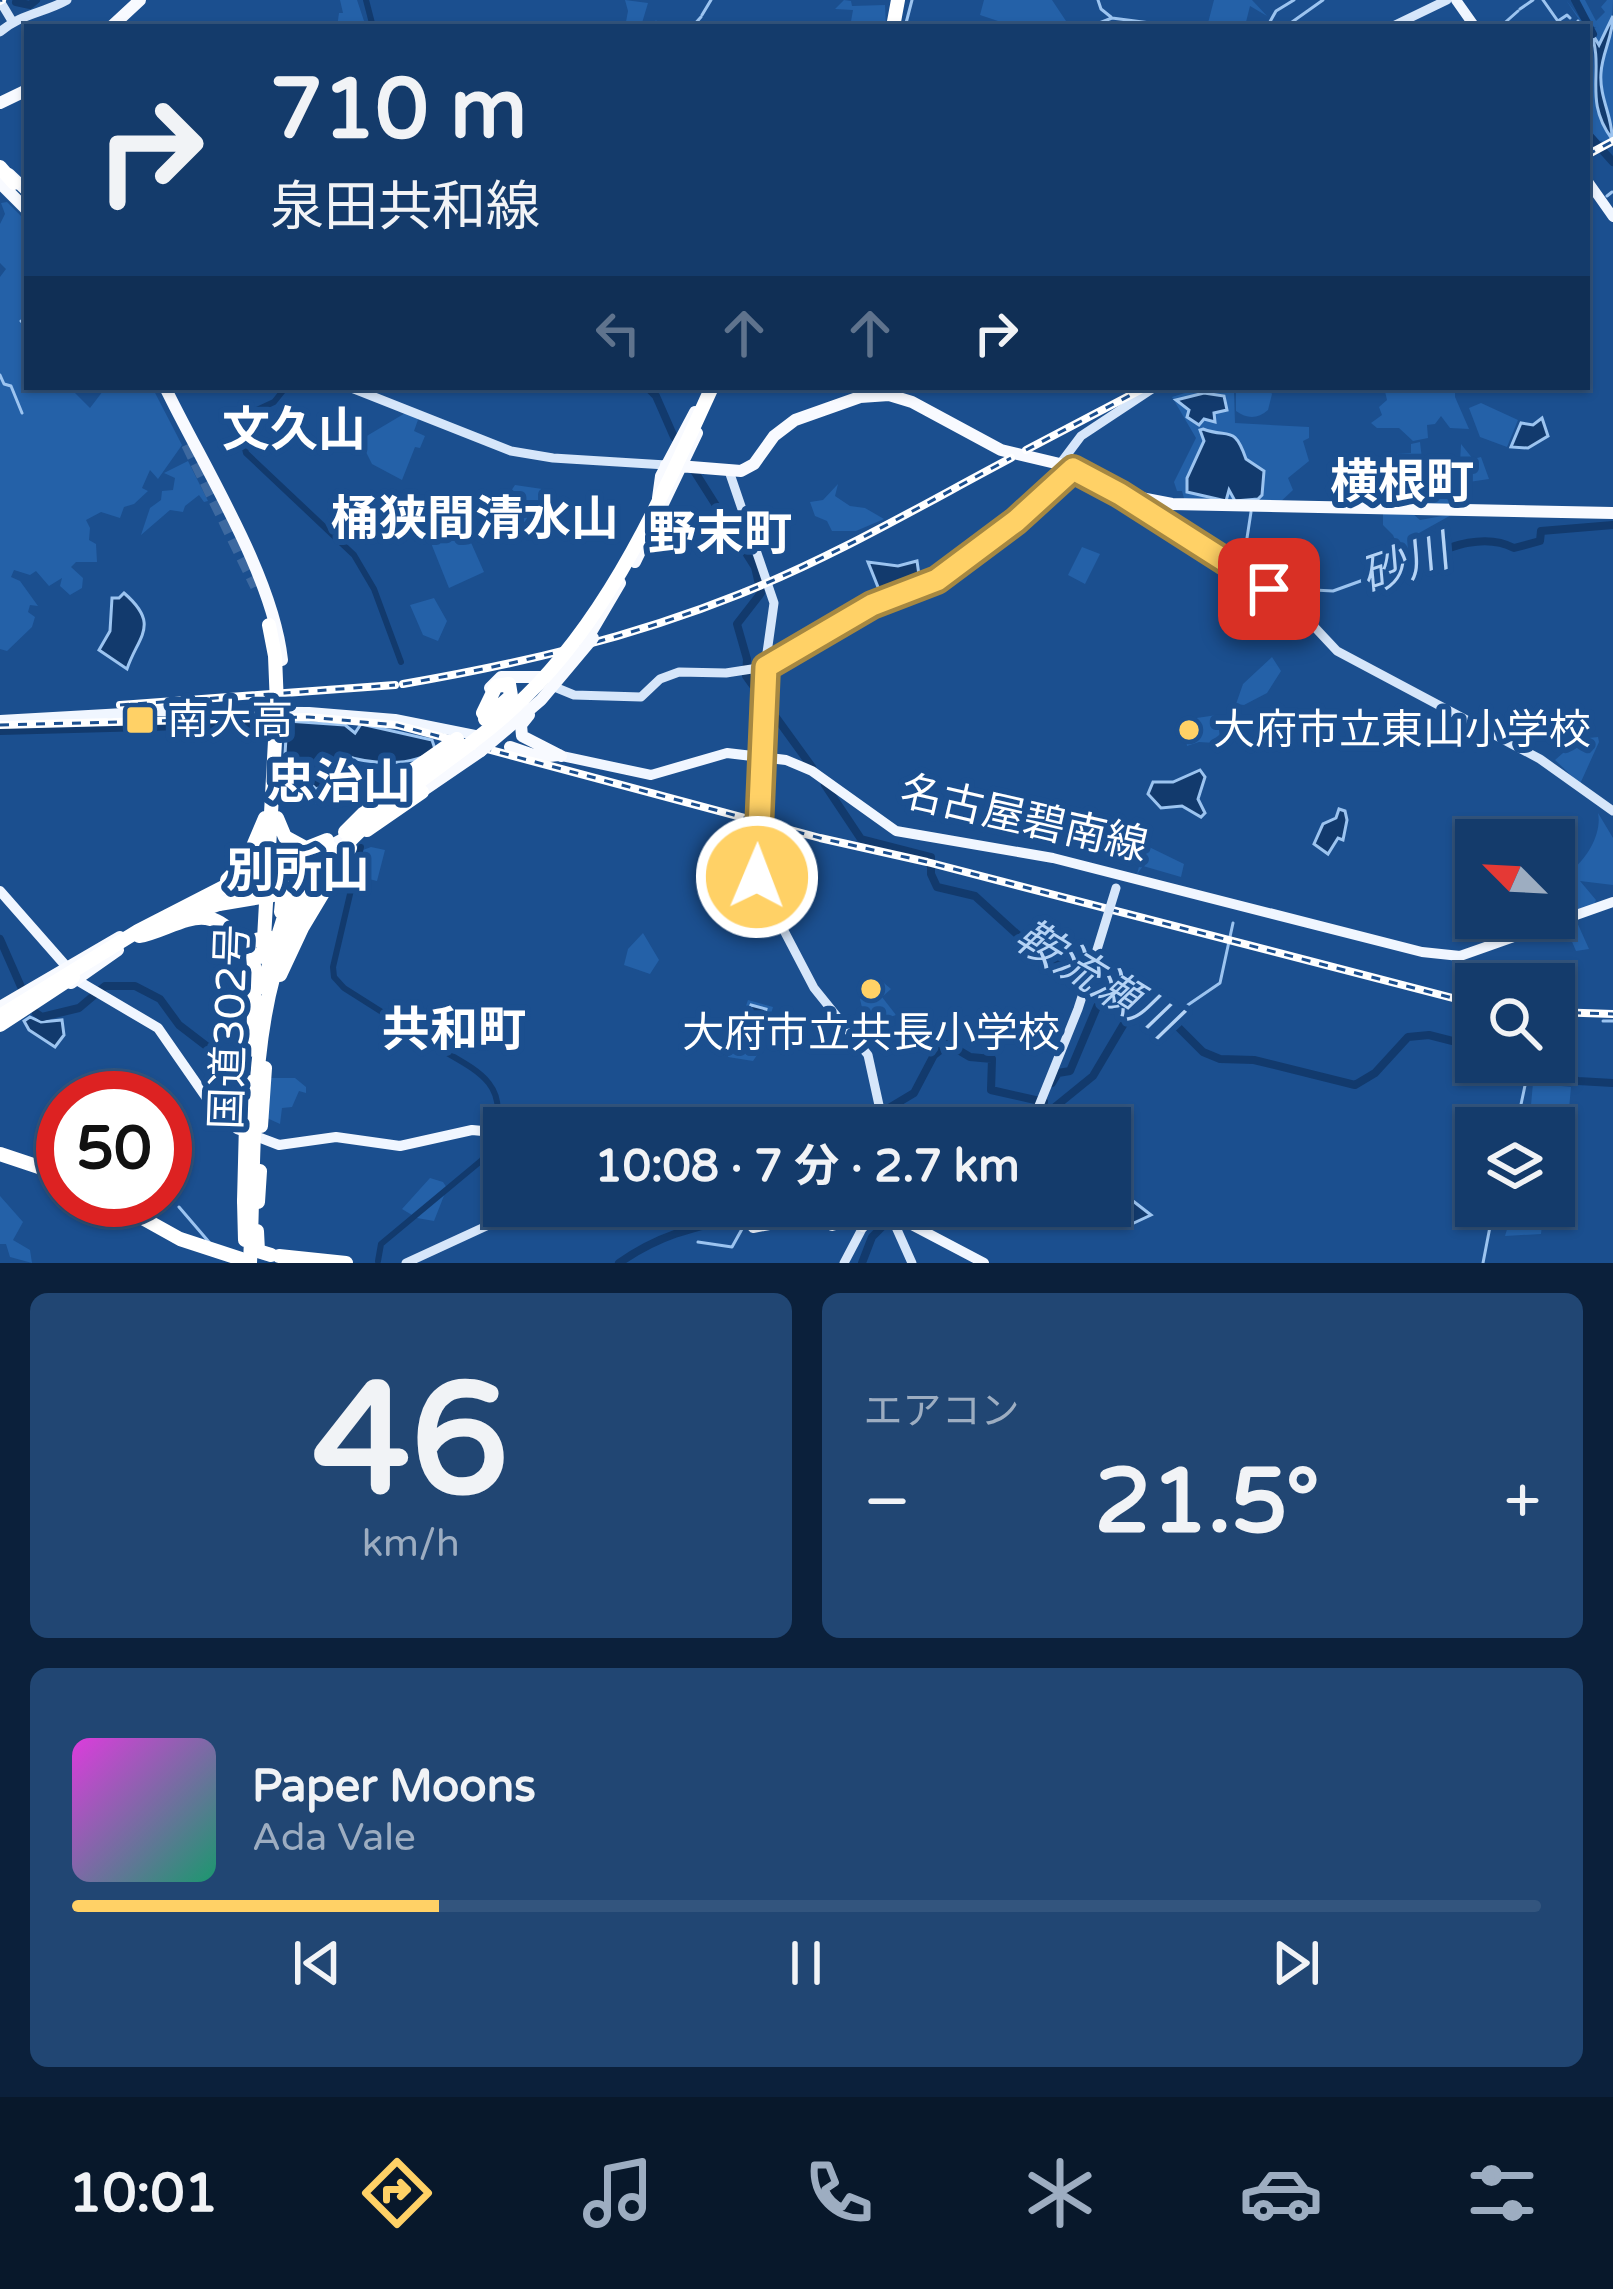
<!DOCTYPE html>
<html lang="ja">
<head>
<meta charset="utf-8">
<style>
  :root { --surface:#143b6b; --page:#214673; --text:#f1f3f6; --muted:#9dadc1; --line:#33557e; --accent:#ffd166 }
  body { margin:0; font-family:"Varela Round","Noto Sans JP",sans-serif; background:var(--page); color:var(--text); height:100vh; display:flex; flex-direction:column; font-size:45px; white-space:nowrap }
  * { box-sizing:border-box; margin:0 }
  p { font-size:39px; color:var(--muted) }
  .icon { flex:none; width:66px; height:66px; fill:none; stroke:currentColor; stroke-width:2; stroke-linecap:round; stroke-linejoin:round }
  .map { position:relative; height:1263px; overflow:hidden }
  .details { display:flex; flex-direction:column; gap:30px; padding:30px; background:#0b203b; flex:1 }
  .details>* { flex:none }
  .top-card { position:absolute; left:24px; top:24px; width:1566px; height:366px; border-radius:0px; box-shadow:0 3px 9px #0004,0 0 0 3px var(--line); background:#143b6b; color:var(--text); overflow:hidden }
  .needle { width:78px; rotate:294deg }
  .buttons { position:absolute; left:1455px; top:819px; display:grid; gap:24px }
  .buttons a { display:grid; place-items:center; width:120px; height:120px; border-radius:0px; background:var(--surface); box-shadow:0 3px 9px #0004,0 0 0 3px var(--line); font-size:60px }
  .speed { position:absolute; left:36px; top:1071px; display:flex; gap:24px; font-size:60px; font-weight:700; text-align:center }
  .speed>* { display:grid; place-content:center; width:156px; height:156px; border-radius:50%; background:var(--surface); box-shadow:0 3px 9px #0004,0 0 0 3px var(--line); line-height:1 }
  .speed .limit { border:18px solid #d22; background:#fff; color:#111 }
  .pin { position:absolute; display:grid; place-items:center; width:102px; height:102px; color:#fff; margin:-51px; border-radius:24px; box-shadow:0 6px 18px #0006 }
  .me { position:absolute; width:132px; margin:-66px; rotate:1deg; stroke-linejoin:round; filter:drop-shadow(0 0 9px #0008) }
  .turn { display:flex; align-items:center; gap:42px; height:252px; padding:0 48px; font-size:54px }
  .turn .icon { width:156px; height:156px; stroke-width:2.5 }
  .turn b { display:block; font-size:84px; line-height:102px }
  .lanes { display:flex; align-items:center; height:114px; padding:0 48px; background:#0003; justify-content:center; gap:60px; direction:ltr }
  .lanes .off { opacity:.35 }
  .big { font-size:90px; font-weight:700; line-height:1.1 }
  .details .tile { flex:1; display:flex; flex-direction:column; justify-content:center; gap:18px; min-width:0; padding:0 42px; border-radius:18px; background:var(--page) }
  .details .dial { align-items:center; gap:0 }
  .dial b { font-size:156px; line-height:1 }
  .song { display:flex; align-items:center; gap:36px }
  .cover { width:144px; height:144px; border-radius:18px; background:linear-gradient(135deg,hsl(300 70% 55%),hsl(160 70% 35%)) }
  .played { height:12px; border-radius:6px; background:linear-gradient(90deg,var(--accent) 25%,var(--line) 25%) }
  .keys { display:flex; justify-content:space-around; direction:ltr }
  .heat { display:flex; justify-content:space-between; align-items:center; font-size:66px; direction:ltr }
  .details .tiles { flex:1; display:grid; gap:30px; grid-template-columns:1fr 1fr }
  .tile:last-child { grid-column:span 2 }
  .trip { position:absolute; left:483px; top:1107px; width:648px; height:120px; border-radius:0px; background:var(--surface); box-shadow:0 3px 9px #0004,0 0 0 3px var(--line); font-weight:700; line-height:120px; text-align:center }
  .menu { display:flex; height:192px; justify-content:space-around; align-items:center; background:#08182b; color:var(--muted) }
  .menu .icon { width:84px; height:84px }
  .menu .selected { color:var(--accent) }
  .menu b { font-size:54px; color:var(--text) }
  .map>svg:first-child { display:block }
</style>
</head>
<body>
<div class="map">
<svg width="1613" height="1263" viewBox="0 0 1613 1263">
  <rect width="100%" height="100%" fill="#1b4f8f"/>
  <path fill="#2461a8" d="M340,0H357L366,27H337L339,13H343Z
    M625,0L648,3L642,23L651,27L656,20L661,27H625L628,11Z
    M844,0L851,1L852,6L885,5L886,27H850L853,10L835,9Z
    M984,0H1052L1070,27H999L998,21L980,15Z
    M1214,0H1252L1267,16L1250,6L1246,22L1238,26L1211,27L1208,23Z
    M1566,0L1581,20L1584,18C1604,58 1582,101 1611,139L1604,143L1601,140L1598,145L1587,131V27H1577L1580,21Z
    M1576,0H1585L1596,21L1605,12L1601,7L1607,0H1613L1612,20L1599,46L1593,29L1596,27H1592Z
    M1613,32V126C1596,97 1599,61 1613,32Z
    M7,202L27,222V387H69L90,408L106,387H152L182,445L158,479L150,470L142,488L148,491L134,504L124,507L120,518L101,512L86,520L90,528L89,540L96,544L97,562H76L71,567L83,578L82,588L70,595L60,586L62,578L49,586L36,571L30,575L14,570L11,577L20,581L38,606L30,605L28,612L35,617L32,627L7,651L0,649V277L6,269L0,263V224L5,214L1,203Z
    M1218,387L1234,393L1235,423L1309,427V438L1303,441L1309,461L1288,478L1293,490L1276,506L1185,502L1182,491H1177L1174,482L1196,438L1172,397L1198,389L1220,391Z
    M1236,387H1268L1272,394L1268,410C1258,419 1247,419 1236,411Z
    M1384,387H1423V391L1455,387V397L1469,429L1450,428L1441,416L1435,424L1427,425L1428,438L1413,441L1399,428H1377L1371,423L1382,415L1379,407L1387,400Z
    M1481,403L1518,420L1507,447L1480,437L1469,408Z
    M407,412L419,417L414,431L425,436L420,448L415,447L402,480L372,464L360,440Z
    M1420,442L1422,459L1432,471L1460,463L1461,444L1473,459L1481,457L1489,479L1462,483L1455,510L1396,508L1417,490L1409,474L1415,465L1399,457L1398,463L1389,459L1397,454L1411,453V444Z
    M188,461L208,501L204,502L199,495L185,506L183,512L170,510L141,535L150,508L161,500L162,491L173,490L175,478L164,473Z
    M838,484L835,496L850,506L865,508L884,519L856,531H832L827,521L815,516L810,502L823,500Z
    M515,485L549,490L545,514L537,531L501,506Z
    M1383,512L1412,513L1420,520L1453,514L1419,533L1422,541L1410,558L1405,548L1399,550L1393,535L1383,525Z
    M465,529L484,572L449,588L431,543Z
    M1082,547L1100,554L1085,584L1068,575Z
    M434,598L447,621L438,641L423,635L410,605Z
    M1272,657L1281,671L1267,693L1244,705L1236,704L1243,684Z
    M1217,715L1220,738L1215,743L1199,742L1187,746L1183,720Z
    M1598,737L1599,742L1580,784L1555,760L1579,739Z
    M336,762L334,798L328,804L284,803V775L288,778L300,777L311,789L323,790L326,768Z
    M1598,813L1613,838V885L1580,881L1596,900L1594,905L1578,911L1575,905L1565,908L1562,904L1565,892L1577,880L1569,872C1589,858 1602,831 1598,813Z
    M1145,845L1184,864L1181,877L1143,866L1137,874Z
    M371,847L385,850L377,881L357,876L363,850Z
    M1576,920L1589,949L1576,951L1570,937L1560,941L1554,939L1555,928Z
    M643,933L659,960L650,974L624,965L628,949Z
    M878,978L891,989L882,997L896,1015L866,1025L860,999Z
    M748,1000L773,1007L761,1049L753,1061L728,1057Z
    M267,1078H295L306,1087V1093L299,1091L292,1107L282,1108L280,1124L267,1118Z
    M1533,1083L1571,1087L1569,1109L1531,1105Z
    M430,1178L443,1182L447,1188L434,1221L417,1218L402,1209Z
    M0,1196L23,1222L13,1240L30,1250L32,1263L10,1257L6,1244H0Z
    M1514,1206H1544L1541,1234L1505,1236Z"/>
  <path fill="#123a6d" stroke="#9cc4f0" stroke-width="3" d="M1613,16C1613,36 1602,53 1601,73C1599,97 1613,118 1612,139C1582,99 1606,69 1590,30L1599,45Z
    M1204,393L1224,396L1227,410L1214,413L1215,422L1204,419L1199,425L1187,417L1189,410L1176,400Z
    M1542,418L1548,436L1528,448L1511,447L1521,423L1533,425Z
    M1203,429C1229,439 1234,424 1246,459L1264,471L1262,495L1258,499L1235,501L1229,490L1226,501L1187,492V478L1204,441L1200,430Z
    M917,561L920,582L904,589L902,586V590L882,597L868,562L898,566Z
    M124,593C161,625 138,636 127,669L99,650L110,631L112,598H119Z
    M287,721L345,725L355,733L361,724L432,740L435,749C414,768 368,764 343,755L325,765V785L316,789L302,775L288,776L284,771Z
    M1200,770L1205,777L1198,799L1205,813L1201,817L1182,806L1161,808L1148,794L1153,782H1173Z
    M1339,809L1345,811L1347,820L1343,840L1338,838L1328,854L1314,844L1323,824L1336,818Z
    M751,1005L766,1009L759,1040L742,1039L738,1032Z
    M30,1017L41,1022L62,1020L64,1035L55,1047L29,1030L24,1021Z
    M1124,1194L1151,1215L1123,1228H1103L1116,1199Z"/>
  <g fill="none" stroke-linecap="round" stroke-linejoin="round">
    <path stroke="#9cc4f0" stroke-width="3" d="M1098,0L1101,9L1111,17
      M1543,0L1562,27
      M1520,9L1533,0
      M702,15L711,0
      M1558,21L1567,15L1570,18
      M692,27L701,17
      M905,27L912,0
      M1089,27L1112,18L1181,27
      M1267,27L1276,11L1294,0
      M1285,27L1323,0
      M1500,27L1518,11
      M1576,27L1578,21
      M1607,196L1612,192
      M21,321L27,327
      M0,375L4,384L11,386L22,413
      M1251,512L1245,551L1254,573
      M1276,588L1333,591L1402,566
      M1603,1021H1613
      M1175,1024L1179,1011L1220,983L1233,923
      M1516,1128L1527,1076L1541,1068
      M179,1207L209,1242
      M698,1242L732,1247L742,1229L737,1218
      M1483,1263L1494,1206"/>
    <path stroke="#123a6d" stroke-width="6" d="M366,0L373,27
      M286,387L274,402L248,414L243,440L246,453L354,555L374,589L401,662
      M361,847L333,967L334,977L344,988L434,1045
      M447,1053C480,1072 507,1086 495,1129
      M378,1261L381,1244L482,1160L494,1135"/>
    <path stroke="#123a6d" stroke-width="8" d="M1575,0L1593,34
      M16,2L30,5L36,0
      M1587,133L1613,162
      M647,387L656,396L674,437
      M693,469L755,567L761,593L737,624L747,659L746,676L812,767
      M1402,566C1436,554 1478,529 1514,548L1540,541L1541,531L1613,525
      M0,731L289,723
      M825,785L861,839L931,857V874L937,887L975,896L1041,956L1103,974L1121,991L1175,1024L1203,1052L1220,1059L1254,1060L1355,1085L1375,1073L1408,1037L1429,1035L1476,1047
      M0,939L22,989
      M36,1013L42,1017L79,1008L105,986H135L160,999L179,1025L209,1048L213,1076L220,1090L217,1100
      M1524,1062L1578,1081L1613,1083
      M1052,1083L1058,1073L1070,1071L1099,1002L1107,993L1119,989
      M869,1128L884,1111L914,1093L934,1055L948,1044L970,1057L992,1059L991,1090L1044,1102
      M1036,1128L1045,1115L1093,1076L1138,1000
      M619,1263C659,1235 690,1228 737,1218L733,1206
      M862,1263L872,1237L889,1220"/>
    <path stroke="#3d69a0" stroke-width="14" stroke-dasharray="14 7" stroke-linecap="butt" d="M188,444L257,586"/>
    <path stroke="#d6e6fa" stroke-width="9" d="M0,1L12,21
      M1391,27L1447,0
      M0,32C20,14 44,13 67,0
      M349,387L511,451L553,458L666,465
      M729,471L774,603L765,667L760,771
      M1120,494L1292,603L1337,651L1540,759L1613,811
      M557,688L574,695L641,697L660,679L679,672L726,673L765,667L872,605L936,580L1049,491L1060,464L1081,436L1155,387
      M757,852L758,881L814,988L868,1055L884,1128
      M1030,1128L1078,1009L1096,953
      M891,1216L912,1263
      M406,1263L493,1223L518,1206
      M844,1263L863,1227"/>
    <path stroke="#f0f6ff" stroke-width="10" d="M1456,0L1475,27
      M1587,180L1613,217
      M0,720L159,711L309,712L395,719L480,736
      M557,755L651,775L727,753L786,760L812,771L896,831L1053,858L1422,952L1460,956L1613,902
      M0,891L80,982L158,1028L215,1110L237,1129L279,1145L336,1137L400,1146L472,1130L504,1133
      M740,1206L753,1228L813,1217L832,1226L854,1220L863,1227L873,1217L889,1213L984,1263"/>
    <path stroke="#f8faff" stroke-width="12" d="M111,27L140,0
      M0,103L27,90
      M9,174L27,191
      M0,183L27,210
      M165,387C203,466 273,575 282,660
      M666,465L741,471L754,464L774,436L795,420L860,397L889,395L912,402L1001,450L1064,465L1120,494L1172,504L1613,513
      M658,498L661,476L695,412
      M635,562L697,433
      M587,639L620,583
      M490,688L501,677H548
      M529,715L521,725L522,736L561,756
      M510,747L539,757L559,755
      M418,794L481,751
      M276,875L354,833
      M223,894L261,877
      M71,983L118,950
      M0,1007L120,937"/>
    <path stroke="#fff" stroke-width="14" d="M893,27L898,0
      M0,167L14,183
      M483,713L496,686L509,684L511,696L485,719
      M367,830L422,792
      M179,918L219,904
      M238,934L253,955L255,977
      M280,975L302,928L350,848
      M0,1025L73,977
      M246,1124L251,1082
      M261,1126L265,1068
      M0,1154L63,1175
      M110,1200L180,1239L241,1259
      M244,1201L245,1240
      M258,1202L260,1171
      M257,1231L258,1251L271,1255
      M279,1256L346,1263"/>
    <g stroke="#fff" stroke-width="8">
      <path id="rail" d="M0,1L2,0
        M1587,155L1613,141
        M1026,450L1146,387
        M403,684C519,664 630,638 740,594C834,557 922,505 1011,458
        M120,705L395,685
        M0,725L308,717L397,725L820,838L927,862L1476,1004
        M1554,1012L1613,1014"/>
    </g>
    <use href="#rail" stroke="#1b4f8f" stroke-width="3" stroke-dasharray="9" stroke-linecap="butt"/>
    <path stroke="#d6e6fa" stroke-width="9" d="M757,852L760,771
      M1096,953L1116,888"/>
    <path stroke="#f8faff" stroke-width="12" d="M481,751L541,700L593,638"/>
    <path stroke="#fff" stroke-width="14" d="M277,818L285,837L309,850
      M345,832L393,784L457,739
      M276,851L283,891L281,912
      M227,880L248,858L265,818
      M219,904L273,895
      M139,936C160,933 186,915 206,918C232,921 237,952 267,936
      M263,957L277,705L275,656L269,625
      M262,987L288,904L331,848
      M0,1016L138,931L274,861L327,840
      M253,1050L255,977
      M244,1201L246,1124
      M250,1263C255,1164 248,1031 286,939C341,806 449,778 538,684C617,601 665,490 712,387"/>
  </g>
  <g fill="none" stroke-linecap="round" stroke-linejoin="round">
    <g stroke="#a68842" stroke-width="30">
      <path id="route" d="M757,877L766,667L872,605L937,580L1016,521L1073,469L1120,494L1269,589"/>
    </g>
    <use href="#route" stroke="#ffd166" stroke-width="21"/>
  </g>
  <g fill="#ffd166" stroke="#1b4f8f" stroke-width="4.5">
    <rect x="125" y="705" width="30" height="30" rx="6"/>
    <circle cx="1189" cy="730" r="12"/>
    <circle cx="871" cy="989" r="12"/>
  </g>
  <g text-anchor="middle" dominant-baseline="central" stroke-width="12" stroke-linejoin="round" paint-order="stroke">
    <g font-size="42" fill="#fff" stroke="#1b4f8f" text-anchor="start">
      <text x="167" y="720">南大高</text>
      <text x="1213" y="730">大府市立東山小学校</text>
      <text x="871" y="1033" text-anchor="middle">大府市立共長小学校</text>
    </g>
    <g font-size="42" fill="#fff" stroke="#1b4f8f">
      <text transform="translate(1024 819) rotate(13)">名古屋碧南線</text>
      <text transform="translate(230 1027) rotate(-88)">国道302号</text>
    </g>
    <g font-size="45" font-style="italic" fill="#b5d3f5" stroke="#1b4f8f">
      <text transform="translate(1405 565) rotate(-19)">砂川</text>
      <text transform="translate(1096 980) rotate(32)">鞍流瀬川</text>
    </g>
    <g font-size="48" font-weight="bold" fill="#fff" stroke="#1b4f8f">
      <text x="294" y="431">文久山</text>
      <text x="1402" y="483">横根町</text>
      <text x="475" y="520">桶狭間清水山</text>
      <text x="720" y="535">野末町</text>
      <text x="339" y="783">忠治山</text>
      <text x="298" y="872">別所山</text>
      <text x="454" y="1031">共和町</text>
    </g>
  </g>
</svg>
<div class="buttons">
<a><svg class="needle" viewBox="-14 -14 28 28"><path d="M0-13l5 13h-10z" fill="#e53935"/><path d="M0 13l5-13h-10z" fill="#9dadc1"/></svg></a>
<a><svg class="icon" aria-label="search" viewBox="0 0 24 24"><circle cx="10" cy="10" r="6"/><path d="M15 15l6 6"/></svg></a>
<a><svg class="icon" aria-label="layers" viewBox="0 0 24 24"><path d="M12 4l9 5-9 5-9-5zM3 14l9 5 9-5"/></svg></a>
</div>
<div class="speed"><div class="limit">50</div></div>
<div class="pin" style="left:1269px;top:589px;background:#d93025"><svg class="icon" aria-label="arrive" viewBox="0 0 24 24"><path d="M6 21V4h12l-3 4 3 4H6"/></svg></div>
<svg class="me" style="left:757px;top:877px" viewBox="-20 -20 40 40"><circle r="17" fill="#ffd166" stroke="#fff" stroke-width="3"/><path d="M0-11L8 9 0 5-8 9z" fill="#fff"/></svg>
<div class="trip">10:08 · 7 分 · 2.7 km</div>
<div class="top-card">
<div class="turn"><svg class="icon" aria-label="right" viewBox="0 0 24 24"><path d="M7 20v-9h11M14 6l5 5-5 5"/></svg><div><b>710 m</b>泉田共和線</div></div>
<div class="lanes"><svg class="icon off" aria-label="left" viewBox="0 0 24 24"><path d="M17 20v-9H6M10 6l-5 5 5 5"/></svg><svg class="icon off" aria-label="ahead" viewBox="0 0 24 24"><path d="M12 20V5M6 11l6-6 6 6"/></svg><svg class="icon off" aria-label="ahead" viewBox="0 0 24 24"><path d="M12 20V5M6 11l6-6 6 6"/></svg><svg class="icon" aria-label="right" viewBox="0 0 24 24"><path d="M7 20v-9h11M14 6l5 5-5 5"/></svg></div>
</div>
</div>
<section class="details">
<div class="tiles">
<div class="tile dial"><b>46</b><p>km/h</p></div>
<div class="tile"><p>エアコン</p>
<div class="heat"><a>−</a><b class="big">21.5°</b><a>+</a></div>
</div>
<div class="tile">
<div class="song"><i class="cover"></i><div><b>Paper Moons</b><p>Ada Vale</p></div></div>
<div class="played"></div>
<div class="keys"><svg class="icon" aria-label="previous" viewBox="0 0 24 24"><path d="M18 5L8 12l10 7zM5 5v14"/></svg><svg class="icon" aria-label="pause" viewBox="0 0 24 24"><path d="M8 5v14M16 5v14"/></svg><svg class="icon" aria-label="next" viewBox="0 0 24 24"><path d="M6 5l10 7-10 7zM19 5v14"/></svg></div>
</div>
</div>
</section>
<nav class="menu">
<b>10:01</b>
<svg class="icon selected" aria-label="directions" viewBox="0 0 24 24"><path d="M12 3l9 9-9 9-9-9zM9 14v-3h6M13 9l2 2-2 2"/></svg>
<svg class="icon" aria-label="music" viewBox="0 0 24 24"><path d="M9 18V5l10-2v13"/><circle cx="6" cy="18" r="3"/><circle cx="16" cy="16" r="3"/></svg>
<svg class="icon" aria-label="phone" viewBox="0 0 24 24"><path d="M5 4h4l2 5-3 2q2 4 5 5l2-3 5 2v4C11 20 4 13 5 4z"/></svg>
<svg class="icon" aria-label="climate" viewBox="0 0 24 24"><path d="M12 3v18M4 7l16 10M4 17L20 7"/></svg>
<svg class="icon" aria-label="car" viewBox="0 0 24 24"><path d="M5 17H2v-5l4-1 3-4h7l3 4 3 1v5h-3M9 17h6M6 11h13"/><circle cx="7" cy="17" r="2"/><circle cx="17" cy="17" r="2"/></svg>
<svg class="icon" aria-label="filters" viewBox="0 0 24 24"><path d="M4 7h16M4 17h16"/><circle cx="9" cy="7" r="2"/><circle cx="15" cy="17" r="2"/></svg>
</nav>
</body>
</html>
